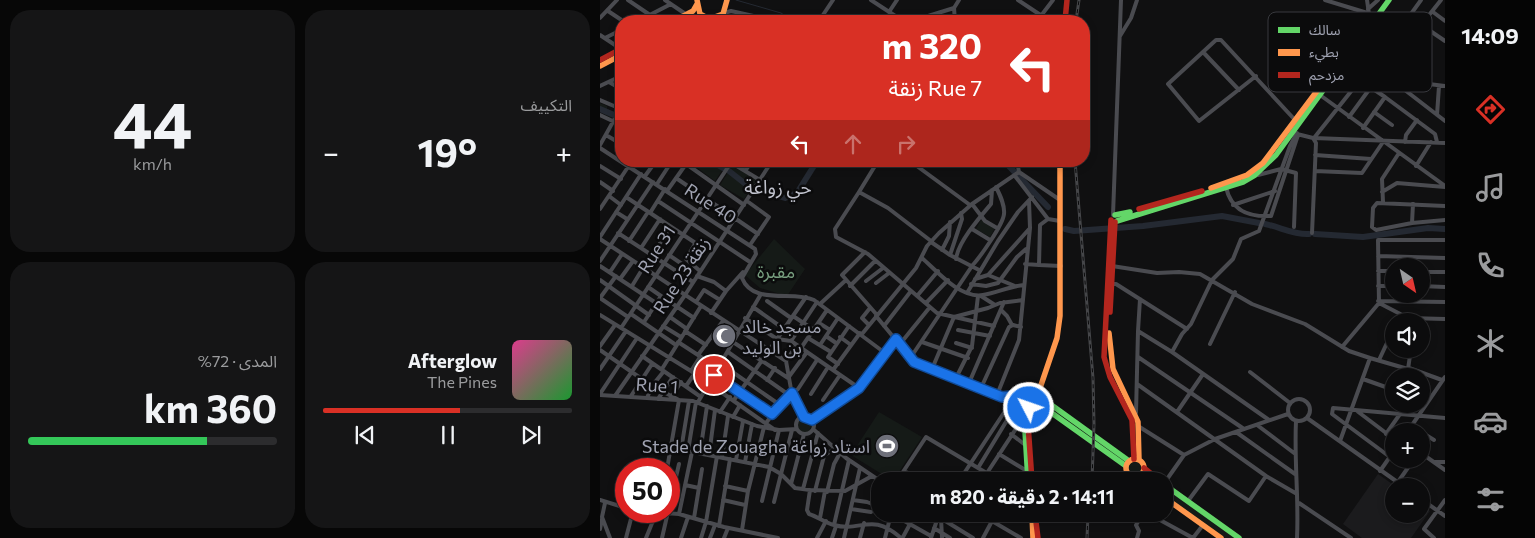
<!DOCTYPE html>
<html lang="ar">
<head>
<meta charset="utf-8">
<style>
  :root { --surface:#0c0c0d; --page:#151516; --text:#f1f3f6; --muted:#9a9b9d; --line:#2c2c2e; --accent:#d93025 }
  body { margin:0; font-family:Commissioner,"Noto Sans Arabic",sans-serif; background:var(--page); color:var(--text); direction:rtl; height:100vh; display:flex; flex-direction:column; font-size:19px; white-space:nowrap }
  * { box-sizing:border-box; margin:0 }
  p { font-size:16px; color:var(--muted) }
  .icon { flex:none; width:28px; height:28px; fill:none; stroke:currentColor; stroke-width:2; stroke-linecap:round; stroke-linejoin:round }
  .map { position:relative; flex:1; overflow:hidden; direction:ltr }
  .drawer { display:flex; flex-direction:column; gap:10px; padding:10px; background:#070707; width:600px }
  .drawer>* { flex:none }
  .banner { position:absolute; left:15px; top:15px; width:475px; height:152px; border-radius:20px; box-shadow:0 2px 8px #0003,0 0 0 1px var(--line); direction:rtl; background:#d93025; color:#fff; overflow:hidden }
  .needle { width:32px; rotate:146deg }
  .tools { position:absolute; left:785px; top:258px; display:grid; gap:10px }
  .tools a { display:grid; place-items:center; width:45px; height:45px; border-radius:50%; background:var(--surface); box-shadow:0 2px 8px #0003,0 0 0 1px var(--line); font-size:25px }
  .speed { position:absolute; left:15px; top:458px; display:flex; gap:10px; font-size:25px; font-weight:700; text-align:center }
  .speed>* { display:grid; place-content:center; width:65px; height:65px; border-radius:50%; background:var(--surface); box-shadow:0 2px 8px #0003,0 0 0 1px var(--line); line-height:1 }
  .speed .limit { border:8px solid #d22; background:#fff; color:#111 }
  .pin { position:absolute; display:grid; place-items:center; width:42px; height:42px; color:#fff; margin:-21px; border:2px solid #fff; border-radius:50%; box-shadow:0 1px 5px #0007 }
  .me { position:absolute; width:55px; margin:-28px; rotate:311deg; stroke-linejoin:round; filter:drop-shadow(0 0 4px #0008) }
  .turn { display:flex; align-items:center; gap:18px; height:105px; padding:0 25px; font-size:22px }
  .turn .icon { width:65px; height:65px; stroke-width:2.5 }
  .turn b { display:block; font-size:35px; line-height:42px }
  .lanes { display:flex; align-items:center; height:48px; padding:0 25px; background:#0003; justify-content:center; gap:25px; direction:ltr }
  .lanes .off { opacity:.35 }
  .big { font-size:38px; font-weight:700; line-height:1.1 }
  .drawer .tile { flex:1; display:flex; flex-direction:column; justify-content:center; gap:8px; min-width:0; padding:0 18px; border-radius:20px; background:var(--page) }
  .drawer .dial { align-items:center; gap:0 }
  .dial b { font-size:65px; line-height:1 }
  .song { display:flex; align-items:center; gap:15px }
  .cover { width:60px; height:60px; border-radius:8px; background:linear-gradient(135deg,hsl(330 70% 55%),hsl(130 70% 35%)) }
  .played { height:5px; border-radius:2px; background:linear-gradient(90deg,var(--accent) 55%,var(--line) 55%) }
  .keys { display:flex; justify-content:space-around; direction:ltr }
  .heat { display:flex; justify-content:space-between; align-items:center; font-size:28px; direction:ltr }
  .charge { height:8px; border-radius:4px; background:linear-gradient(90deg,#34c759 72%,var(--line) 0) }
  .drawer .tiles { flex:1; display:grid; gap:10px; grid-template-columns:repeat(2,1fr) }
  .trip { position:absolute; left:271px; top:472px; width:302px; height:50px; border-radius:20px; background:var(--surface); box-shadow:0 2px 8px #0003,0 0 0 1px var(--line); font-weight:700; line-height:50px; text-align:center; direction:rtl }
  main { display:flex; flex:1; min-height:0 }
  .tab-bar { display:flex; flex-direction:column; width:90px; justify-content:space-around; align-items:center; background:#050505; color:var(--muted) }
  .tab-bar .icon { width:35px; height:35px }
  .tab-bar .on { color:var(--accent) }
  .tab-bar b { font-size:22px; color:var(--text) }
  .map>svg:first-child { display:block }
</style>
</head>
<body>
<main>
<nav class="tab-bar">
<b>14:09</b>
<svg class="icon on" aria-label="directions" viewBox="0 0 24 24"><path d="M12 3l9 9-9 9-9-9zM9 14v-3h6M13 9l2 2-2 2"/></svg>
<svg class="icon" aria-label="music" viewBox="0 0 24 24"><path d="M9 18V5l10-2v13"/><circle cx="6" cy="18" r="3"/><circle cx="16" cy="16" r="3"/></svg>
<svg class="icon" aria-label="phone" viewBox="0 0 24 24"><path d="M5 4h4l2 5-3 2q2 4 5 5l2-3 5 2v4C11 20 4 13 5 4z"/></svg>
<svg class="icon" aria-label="climate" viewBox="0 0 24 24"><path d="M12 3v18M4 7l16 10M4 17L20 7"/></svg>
<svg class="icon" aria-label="car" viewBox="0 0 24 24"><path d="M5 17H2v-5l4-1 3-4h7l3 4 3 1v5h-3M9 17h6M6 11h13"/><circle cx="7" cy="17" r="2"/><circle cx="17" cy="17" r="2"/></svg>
<svg class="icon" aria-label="filters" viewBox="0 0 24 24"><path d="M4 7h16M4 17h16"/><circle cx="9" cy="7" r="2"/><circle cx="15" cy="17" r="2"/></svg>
</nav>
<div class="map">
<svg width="845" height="538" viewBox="0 0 845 538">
  <rect width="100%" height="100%" fill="#101011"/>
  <path fill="#1b1b1d" d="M778,474L795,486L794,514H821V505L830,511L811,538H762L743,524Z"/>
  <path fill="#151a17" d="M0,103L7,106V109L21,115V123L0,112Z
    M88,161H118L125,166L115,181Z
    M132,166L157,180L144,199L120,185Z
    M381,220L395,228L390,237L376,229Z
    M174,239L205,269L187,296L160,288L145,275Z
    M425 394a6 6 0 1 1 12 0a6 6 0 1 1-12 0Z
    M279,412L322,437L293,481L251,455Z
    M197 426a7 7 0 1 1 14 0a7 7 0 1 1-14 0Z
    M528 468a7 7 0 1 1 14 0a7 7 0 1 1-14 0Z
    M565,488L635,538H625L565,495Z"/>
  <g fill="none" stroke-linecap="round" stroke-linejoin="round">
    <path stroke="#242932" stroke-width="1" d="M136,0L181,13L193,21"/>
    <path stroke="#242932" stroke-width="6" d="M0,109L21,118
      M111,161L123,168
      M404,161L448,207
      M129,171L148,186L185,198L197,193L217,161
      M665,224C680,227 694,235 709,234
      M465,229L474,231L543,226L622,216L659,223
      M715,234L763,237L828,228L845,229"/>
    <path stroke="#4a4b50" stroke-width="4" d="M28,0L50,15
      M65,0L87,15
      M271,0L303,21
      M418,0L445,18L465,19
      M725,0L774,15
      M767,0L769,14
      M821,0L803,25L814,34L841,0
      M354,8L355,21
      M768,9L778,0
      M8,11L23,21
      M289,12L297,0
      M833,12L845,21
      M124,13L131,11L177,21
      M0,18L17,0
      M38,21L71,4
      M219,21L233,0
      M312,21L354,8L359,0
      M437,21L453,0
      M823,26L845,41
      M0,35L21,49
      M520,36L531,18L537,0
      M5,38L21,30
      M753,50L845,121
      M603,52L639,90
      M781,54L821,83L845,86
      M772,66L796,33L800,31L809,38L810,43L795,64
      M656,76L599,121L568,84L616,40H621L695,120
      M9,82L21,89
      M0,86L21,76
      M720,95L845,186
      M0,100L21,109
      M774,112L792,125
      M0,115L21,125
      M837,115L839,86
      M749,117L771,87
      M763,128L785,97L835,134L837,142
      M697,134L713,138L716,143L712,233
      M6,135L21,144
      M714,138L845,143
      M714,138L760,80L785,97
      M805,142L806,135L817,120
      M0,145L14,120
      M0,148L155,249L156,254L142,278C153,306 193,290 214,300L285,353
      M715,155L771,159
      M82,161L144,205
      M278,161L259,192L288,208L331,241
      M310,161L370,205
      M417,161L419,172L460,200
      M130,162L160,180
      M0,166L21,179
      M816,166L831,142
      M145,171L152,161
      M715,171L762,173L783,142
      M658,175L681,169L696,173L694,227
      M45,176L56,161
      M415,176L448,219
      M76,178L158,234
      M0,182L13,191
      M57,184L72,161
      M626,187C631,211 649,217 671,216L698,135
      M67,191L86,164
      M259,192L235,229L236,237L268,254L337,313L394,326
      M782,192L797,183L845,187
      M9,196L21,205
      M26,197L94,242L95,244L86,259L100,271
      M58,201L150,262
      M147,201L169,217L150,245
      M783,202L782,179L799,153
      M372,204L385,221L397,228
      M633,205L675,191
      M845,206L777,203L773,208L772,227L776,230L812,223L845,220
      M0,209L32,161
      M16,212L27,219
      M50,213L65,189
      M513,215L521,0
      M460,221L448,219L440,225L439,265L461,266
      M812,223L813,204
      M372,229L390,240
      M18,233L93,282
      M0,237L41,174
      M0,239L186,361
      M845,240H778L779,303L808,318L845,319
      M29,241L48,212
      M331,242L350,255L379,270
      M41,248L60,219
      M342,250L349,236L350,222
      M265,252L242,275L277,315
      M52,255L71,227
      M69,255L82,264
      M350,255L362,219L361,213
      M778,256L845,258
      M322,258C337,271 360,299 383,295C397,293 410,286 424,285
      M356,259C358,242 380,217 391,204L392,190
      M0,261L53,182
      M425,264L439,265
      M0,266L56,303
      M512,266L557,273L579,272L600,274L652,304L705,324L749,351L770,358L740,441
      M778,271H794
      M10,272L22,254
      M821,272H845
      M388,275L415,286
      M97,276L114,282L126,291L111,313
      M20,279L33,261
      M375,279L388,275L430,228
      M0,280L49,315
      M266,281L283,268
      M276,283L289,273
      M371,284L386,286L398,283L417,257L426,249
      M512,284H516L587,329
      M32,286L43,268
      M250,286L275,261
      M778,286H794
      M821,286L845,287
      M126,291L143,272
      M367,293L398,241L418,212L432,197
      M61,296L94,318
      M317,296L338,271
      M381,296L395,305
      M0,298L28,317
      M0,298L16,276
      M167,301L191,318
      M778,301L845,302
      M96,302L104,290L120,300
      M326,303L348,280
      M220,304L246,280
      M153,307L184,329
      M401,310L407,316L412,325
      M31,314L76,345
      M0,315L91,371L175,430
      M193,316L214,330
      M276,316L314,362L319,364L403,397L421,395
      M70,317L87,329
      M145,318L177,339L206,297
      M44,322L61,296L48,287
      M219,323L230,330
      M269,325L262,318L270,308
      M63,326L81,337
      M284,326L311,291
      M21,328L132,161
      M358,330L390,336
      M85,331L106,345
      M538,331L540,299
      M262,334L316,268L327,246L339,233L372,204L419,172
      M226,336L236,343
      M240,337L251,345
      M208,338L231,352
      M191,341L217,302
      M78,342L98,355L123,321
      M133,342L188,378L207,352
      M322,342L368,358
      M356,343L372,348
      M300,344L330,307
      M610,344L635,292
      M197,345L186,361L191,389L203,417
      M220,345L238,318
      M0,346L15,325
      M742,347L779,303
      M201,348L227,310
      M0,350L52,386L79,400L67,469
      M128,352L189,395
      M572,352L582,334L591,324L612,280L633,259L641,239L659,231L690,146L697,133
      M98,355L118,369
      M42,356L101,397
      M311,357L372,266C380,257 403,225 404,214C405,205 400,195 396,187
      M538,357L644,429
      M770,358L808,369L811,349
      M779,360L794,328
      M121,364L180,405
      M238,364L228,357L249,326
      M809,368L842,380
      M0,369L26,331
      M62,369L101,306
      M332,369L354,317L388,308L400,303L423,300
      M233,370L260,333
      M91,371L100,357
      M650,372L690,403
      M114,375L172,414
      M356,378L372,346L378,296
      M763,379L794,390
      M167,380L175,368
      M369,383L404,302
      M537,384L666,476L697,494
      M86,386L95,373
      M381,388L409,327L413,325L421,327
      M0,394L37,338
      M211,394L228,367
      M0,395L93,401L157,426L179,430L197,429
      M397,395L419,340L430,228L429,201
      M15,396L85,295L172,161
      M31,396L52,364
      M47,398L52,386L64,371
      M688 410a11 11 0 1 1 22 0a11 11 0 1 1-22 0Z
      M58,399L73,377
      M70,399L81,382
      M134,400L177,339L191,341L259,388
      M223,400L240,375
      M98,402L161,294
      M409,404L419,422
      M757,411L794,439
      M120,412L130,397
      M577,412L603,374
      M536,413L538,331L572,352L669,420
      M196 425a9 9 0 1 1 18 0a9 9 0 1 1-18 0Z
      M133,417L140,405
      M707,418L803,486
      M212,420L259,388L296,339
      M696,421C694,461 699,499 697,538
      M166,423L180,405L198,389L217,360
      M657,425L694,453
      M538,426L584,455
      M213,429L246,458L280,481
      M808,431L845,377
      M636,432L695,474
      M821,432L834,440
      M411,434L424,444
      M786,434L800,414
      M72,448L169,467L181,474L195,488L210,490L245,491L272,476
      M81,450L89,401
      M88,451L96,402
      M100,453L107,406
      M821,453L845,470
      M399,454L427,471
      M109,455L115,410
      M122,457L128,416
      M790,457L732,414L733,408L845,418
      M136,460L143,421
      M145,462L152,424
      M835,462H845
      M378,468L412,412
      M304,471L324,481
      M780,471L794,451
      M387,473L423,418
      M297,481L326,437L400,481
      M359,481L409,405
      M565,482L584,455L615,439L688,414
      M798,482L814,459
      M191,484L204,434
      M85,485L99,488
      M125,486L148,491
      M203,489L218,433
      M210,490L207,510L209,514C218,517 226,523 234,525C261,533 271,511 301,538
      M215,491L224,456L235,448
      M227,492L234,464L240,453
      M821,499L845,516
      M0,500L26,508
      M123,500L145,505
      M253,500L267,502L280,507
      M162,501L179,430
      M588,501L608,474L649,501L666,476
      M174,502L192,430
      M5,503L2,517L10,538
      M699,503L751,538
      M251,509L271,512
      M37,511L79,514L124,527L178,538
      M79,514L92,452
      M292,514L331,536
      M334,514L373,538
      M380,514L421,538
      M549,514L593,538L603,525
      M94,518L102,469
      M220,518L225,491
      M341,518L342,538
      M234,525L249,460
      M119,526L130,459
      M334,528L350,538
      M0,529L2,519
      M142,530L148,491L164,427
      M303,537L310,524
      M26,538L33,511
      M46,538L57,511
      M62,538L79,464
      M81,538L88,517
      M101,538L106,522L117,456
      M110,538L115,525
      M124,538L128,528
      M217,538L226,521
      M232,538L236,526
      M244,538L260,468
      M260,538L264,523
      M285,538L291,514
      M331,538L339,514
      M383,538L392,521
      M537,538L539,531L536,525L543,514
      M834,538L824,529L845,500"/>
    <path stroke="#63d668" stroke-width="5.5" d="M85,21L102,16
      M515,215L530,212
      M517,221L643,182L655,175L676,155L789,0
      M439,396L529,461
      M423,398L428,481
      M435,401L526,466
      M565,485L639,538"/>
    <path stroke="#ff974d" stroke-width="5.5" d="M97,0L100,14L109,19L123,14L127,0
      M74,21L93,11L97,4
      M0,66L21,55
      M611,188L647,175L663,163L747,51
      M509,333L513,369L538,422L539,460
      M421 394a9 9 0 1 1 18 0a9 9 0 1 1-18 0Z
      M439,391L457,338L460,316V161
      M526 468a9 9 0 1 1 18 0a9 9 0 1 1-18 0Z
      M565,498L621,538
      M432,516L433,538"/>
    <path stroke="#b3261e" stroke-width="5.5" d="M465,21L467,0
      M0,60L21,49
      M539,209L602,191
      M511,220L504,357L510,377L532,420L534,459
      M510,312L515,222
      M431,402L428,424L432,481
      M544,468L560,481
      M435,514L438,538"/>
    <g stroke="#454649" stroke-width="3">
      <path id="rail" d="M476,21L479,0
        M475,161L493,378L494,424L492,481
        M487,538L488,514"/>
    </g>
    <use href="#rail" stroke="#0b0b0c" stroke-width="1" stroke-dasharray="4" stroke-linecap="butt"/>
  </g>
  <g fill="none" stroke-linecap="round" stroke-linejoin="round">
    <g stroke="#114b97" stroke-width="12">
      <path id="route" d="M114,375L172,414L192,393L204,417L212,420L259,388L296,339L314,362L319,364L402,397L421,395L425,401L431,402L429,408"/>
    </g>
    <use href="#route" stroke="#1a73e8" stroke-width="9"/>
  </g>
  <defs>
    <g id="mosque-disc" transform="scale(1.25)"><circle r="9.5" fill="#6e707a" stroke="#0b0b0c"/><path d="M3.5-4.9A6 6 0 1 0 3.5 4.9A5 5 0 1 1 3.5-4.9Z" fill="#fff"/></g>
    <g id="stadium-disc" transform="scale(1.25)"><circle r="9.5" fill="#6e707a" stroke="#0b0b0c"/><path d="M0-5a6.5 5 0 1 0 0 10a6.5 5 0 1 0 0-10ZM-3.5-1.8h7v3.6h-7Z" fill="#fff"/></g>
  </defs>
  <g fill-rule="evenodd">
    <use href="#mosque-disc" x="124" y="336"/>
    <use href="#stadium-disc" x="287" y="446"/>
  </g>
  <g text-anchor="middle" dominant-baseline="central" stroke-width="5" stroke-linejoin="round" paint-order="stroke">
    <g font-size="18" fill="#a0a3b2" stroke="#0b0b0c">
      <text transform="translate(111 203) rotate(33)">Rue 40</text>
      <text transform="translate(56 249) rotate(-57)">Rue 31</text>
      <text transform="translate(81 275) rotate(-57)">Rue 23 زنقة</text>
      <text transform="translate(57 385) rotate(4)">Rue 1</text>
    </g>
    <g font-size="18" fill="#779e7f" stroke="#0b0b0c">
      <text x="176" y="271">مقبرة</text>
    </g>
    <g font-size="18" fill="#a0a3b2" stroke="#0b0b0c" text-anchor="start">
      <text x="142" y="326">مسجد خالد<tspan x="142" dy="21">بن الوليد</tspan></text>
      <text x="270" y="446" text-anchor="end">Stade de Zouagha استاد زواغة</text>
    </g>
    <g font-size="19" fill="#c1c3ce" stroke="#0b0b0c">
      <text x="178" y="186">حي زواغة</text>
    </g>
  </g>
  <rect x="668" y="12" width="164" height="80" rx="8" fill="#0b0b0c" stroke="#38393e" stroke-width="1"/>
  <rect x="678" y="27" width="22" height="6" fill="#63d668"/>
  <rect x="678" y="49" width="22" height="7" fill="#ff974d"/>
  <rect x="678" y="72" width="22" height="6" fill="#b3261e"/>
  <g font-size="14" fill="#a0a3b2">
    <text x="709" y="35">سالك</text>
    <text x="709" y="57">بطيء</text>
    <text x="709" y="80">مزدحم</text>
  </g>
</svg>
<div class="tools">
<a><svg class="needle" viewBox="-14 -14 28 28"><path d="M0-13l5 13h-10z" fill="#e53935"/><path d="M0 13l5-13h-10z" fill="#9a9b9d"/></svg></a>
<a><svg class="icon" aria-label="sound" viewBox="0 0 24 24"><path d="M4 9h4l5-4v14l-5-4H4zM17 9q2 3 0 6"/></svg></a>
<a><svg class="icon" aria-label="layers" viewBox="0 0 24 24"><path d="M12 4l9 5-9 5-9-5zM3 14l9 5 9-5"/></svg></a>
<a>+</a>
<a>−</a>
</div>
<div class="speed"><div class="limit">50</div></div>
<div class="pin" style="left:114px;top:375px;background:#d93025"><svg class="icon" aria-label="arrive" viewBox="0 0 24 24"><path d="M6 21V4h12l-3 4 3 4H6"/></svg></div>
<svg class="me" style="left:429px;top:408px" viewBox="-20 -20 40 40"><circle r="17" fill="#1a73e8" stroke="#fff" stroke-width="3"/><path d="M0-11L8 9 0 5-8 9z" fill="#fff"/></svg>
<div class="trip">14:11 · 2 دقيقة · 820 m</div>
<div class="banner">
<div class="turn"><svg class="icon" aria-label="left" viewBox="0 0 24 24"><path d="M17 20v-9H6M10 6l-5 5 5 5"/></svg><div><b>320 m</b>Rue 7 زنقة</div></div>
<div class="lanes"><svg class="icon" aria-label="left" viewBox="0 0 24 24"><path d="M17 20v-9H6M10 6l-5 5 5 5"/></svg><svg class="icon off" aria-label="ahead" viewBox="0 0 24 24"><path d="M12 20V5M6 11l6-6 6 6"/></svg><svg class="icon off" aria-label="right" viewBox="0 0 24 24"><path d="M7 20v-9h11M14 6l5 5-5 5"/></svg></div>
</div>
</div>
<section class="drawer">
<div class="tiles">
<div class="tile"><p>التكييف</p>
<div class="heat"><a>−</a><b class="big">19°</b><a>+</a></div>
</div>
<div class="tile dial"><b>44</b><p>km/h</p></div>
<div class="tile">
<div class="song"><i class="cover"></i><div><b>Afterglow</b><p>The Pines</p></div></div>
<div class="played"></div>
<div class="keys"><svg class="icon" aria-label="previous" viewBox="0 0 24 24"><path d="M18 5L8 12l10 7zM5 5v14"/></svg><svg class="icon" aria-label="pause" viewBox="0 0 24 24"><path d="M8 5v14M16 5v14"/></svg><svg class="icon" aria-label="next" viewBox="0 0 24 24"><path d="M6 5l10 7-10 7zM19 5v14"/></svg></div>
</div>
<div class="tile"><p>المدى · 72%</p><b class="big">360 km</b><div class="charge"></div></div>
</div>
</section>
</main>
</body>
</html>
